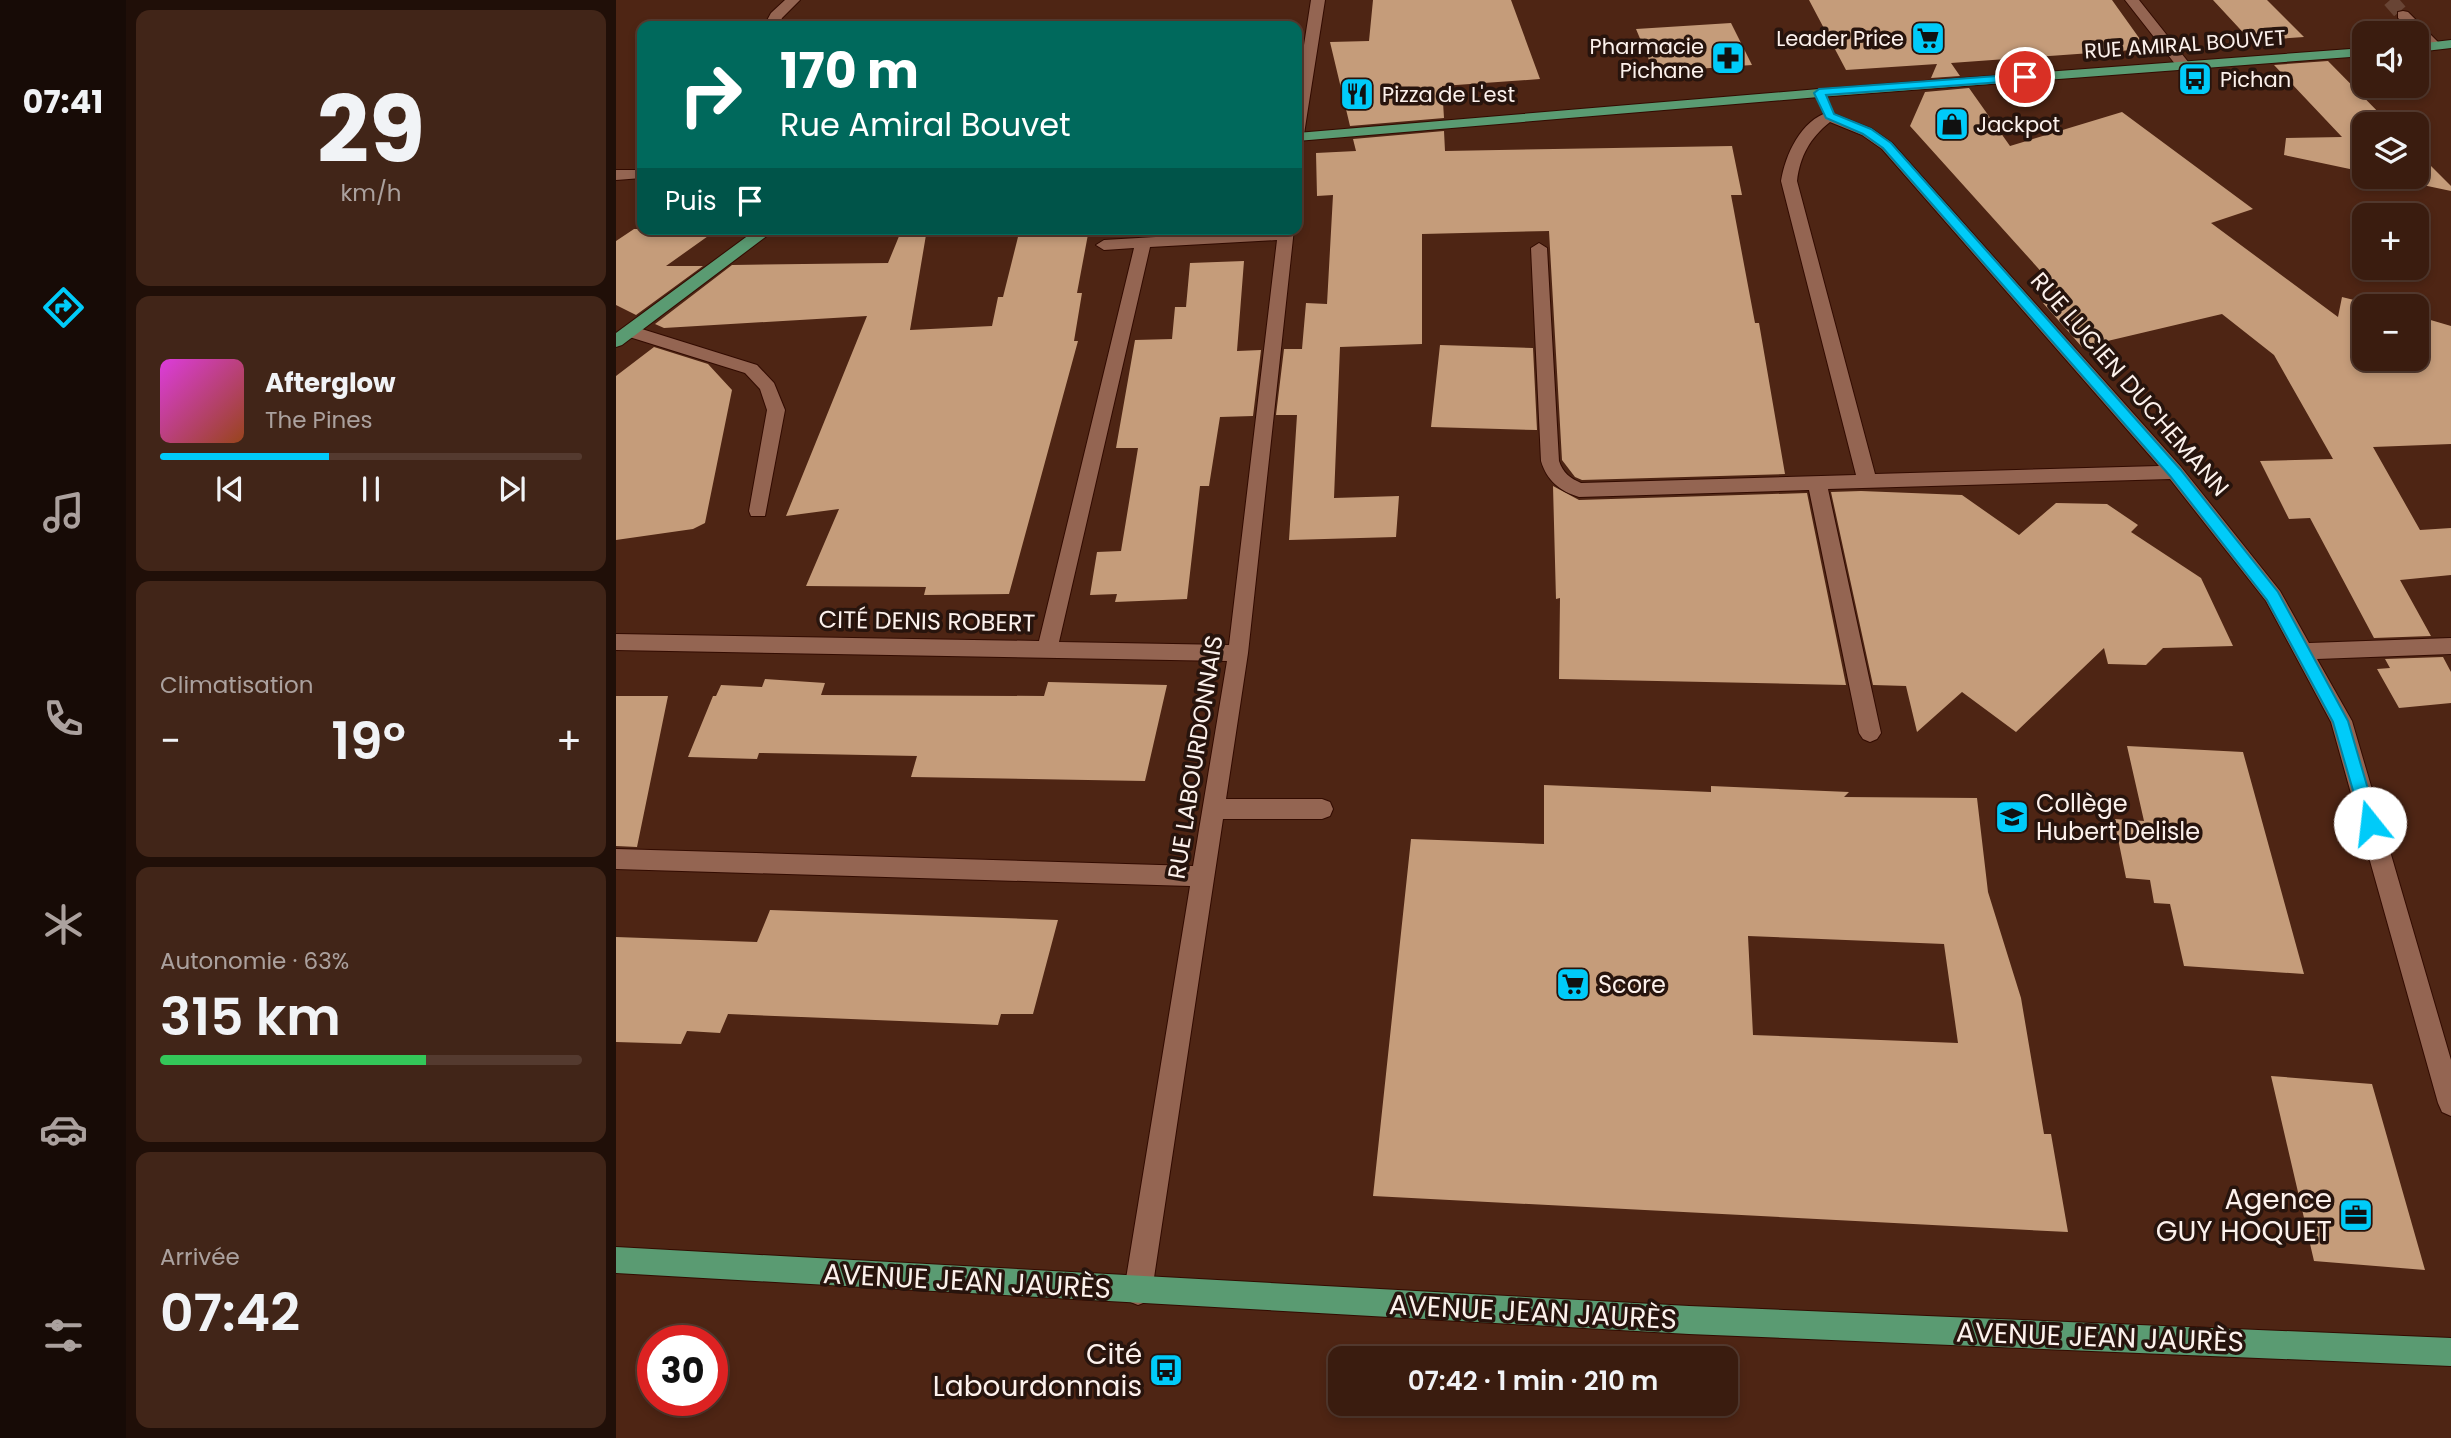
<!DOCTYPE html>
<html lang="fr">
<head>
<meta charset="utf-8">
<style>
  :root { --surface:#3a1c0f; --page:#412518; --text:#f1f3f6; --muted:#aba19e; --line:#543a2f; --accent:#00cbf9 }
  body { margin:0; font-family:Poppins,sans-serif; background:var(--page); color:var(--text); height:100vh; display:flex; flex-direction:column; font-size:26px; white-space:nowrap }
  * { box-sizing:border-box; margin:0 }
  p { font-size:23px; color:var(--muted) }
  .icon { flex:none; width:38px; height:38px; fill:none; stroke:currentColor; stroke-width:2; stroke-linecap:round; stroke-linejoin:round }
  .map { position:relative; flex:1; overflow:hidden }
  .side { display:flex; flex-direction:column; gap:10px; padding:10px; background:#200f08; width:490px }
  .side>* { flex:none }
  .top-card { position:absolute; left:21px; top:21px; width:665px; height:214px; border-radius:14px; box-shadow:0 4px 10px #0003,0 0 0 2px var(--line); background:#00695c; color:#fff; overflow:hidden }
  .fabs { position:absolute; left:1736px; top:21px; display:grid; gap:14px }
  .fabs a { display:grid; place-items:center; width:77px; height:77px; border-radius:14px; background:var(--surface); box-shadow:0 4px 10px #0003,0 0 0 2px var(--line); font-size:35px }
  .speed { position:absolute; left:21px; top:1325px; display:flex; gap:14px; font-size:35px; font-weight:700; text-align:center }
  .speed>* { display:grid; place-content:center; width:91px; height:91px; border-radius:50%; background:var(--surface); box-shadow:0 4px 10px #0003,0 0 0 2px var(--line); line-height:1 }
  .speed .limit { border:10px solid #d22; background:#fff; color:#111 }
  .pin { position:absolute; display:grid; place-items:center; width:60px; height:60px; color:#fff; margin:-30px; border:4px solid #fff; border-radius:50%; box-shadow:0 2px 7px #0007 }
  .me { position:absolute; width:77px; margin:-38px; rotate:344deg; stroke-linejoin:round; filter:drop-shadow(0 0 5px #0008) }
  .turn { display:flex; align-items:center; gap:24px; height:147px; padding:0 28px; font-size:32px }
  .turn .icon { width:91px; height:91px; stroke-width:2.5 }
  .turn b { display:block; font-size:49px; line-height:60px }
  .then { display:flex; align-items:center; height:66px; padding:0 28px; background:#0003; gap:14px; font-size:26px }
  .big { font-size:52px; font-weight:600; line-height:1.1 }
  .side .widget { flex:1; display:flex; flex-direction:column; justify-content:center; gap:10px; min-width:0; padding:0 24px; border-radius:14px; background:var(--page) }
  .side .dial { align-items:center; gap:0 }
  .dial b { font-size:91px; line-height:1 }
  .song { display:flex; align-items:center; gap:21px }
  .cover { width:84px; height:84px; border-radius:10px; background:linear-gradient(135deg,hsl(300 70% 55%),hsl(20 70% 35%)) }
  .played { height:7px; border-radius:4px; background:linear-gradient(90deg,var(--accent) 40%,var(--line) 40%) }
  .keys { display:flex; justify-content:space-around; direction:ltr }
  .heat { display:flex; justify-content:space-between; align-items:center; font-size:38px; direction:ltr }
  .charge { height:10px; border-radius:5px; background:linear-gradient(90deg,#34c759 63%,var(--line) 0) }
  .trip { position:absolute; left:712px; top:1346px; width:410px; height:70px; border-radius:14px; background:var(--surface); box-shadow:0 4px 10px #0003,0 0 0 2px var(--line); font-weight:600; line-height:70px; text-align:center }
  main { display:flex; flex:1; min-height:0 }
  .dock { display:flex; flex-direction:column; width:126px; justify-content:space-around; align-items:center; background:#170b06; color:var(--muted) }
  .dock .icon { width:49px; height:49px }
  .dock .current { color:var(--accent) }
  .dock b { font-size:32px; color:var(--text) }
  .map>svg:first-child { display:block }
</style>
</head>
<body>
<main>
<nav class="dock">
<b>07:41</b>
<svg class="icon current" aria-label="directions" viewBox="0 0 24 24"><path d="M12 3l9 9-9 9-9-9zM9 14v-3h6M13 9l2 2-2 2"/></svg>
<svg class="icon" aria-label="music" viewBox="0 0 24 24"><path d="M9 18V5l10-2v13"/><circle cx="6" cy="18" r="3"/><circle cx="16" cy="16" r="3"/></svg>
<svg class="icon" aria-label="phone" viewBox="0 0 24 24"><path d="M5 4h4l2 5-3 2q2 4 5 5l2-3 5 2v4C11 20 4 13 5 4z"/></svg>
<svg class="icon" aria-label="climate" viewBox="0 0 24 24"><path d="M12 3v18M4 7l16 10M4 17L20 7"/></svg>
<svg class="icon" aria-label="car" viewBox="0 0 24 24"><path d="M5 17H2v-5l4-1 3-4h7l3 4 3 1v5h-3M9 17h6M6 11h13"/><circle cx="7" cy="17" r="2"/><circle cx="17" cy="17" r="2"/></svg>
<svg class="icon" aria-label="filters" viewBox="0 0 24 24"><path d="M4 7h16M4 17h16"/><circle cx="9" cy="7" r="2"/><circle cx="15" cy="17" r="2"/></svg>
</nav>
<section class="side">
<div class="widget dial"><b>29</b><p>km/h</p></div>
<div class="widget">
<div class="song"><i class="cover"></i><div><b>Afterglow</b><p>The Pines</p></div></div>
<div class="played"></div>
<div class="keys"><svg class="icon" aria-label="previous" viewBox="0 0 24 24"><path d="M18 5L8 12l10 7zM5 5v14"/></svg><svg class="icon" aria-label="pause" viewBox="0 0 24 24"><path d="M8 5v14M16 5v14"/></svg><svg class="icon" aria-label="next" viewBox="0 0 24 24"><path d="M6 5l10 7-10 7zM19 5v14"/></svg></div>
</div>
<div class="widget"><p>Climatisation</p>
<div class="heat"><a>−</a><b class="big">19°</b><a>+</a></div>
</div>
<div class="widget"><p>Autonomie · 63%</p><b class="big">315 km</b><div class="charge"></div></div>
<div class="widget"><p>Arrivée</p><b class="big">07:42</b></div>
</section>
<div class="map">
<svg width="1835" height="1438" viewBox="0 0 1835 1438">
  <rect width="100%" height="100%" fill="#4e2514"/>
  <path fill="#c59c7a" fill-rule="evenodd" d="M757,0H895L924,79L826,86L828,118L734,126L714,42L753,41Z
    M1193,0H1496L1531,49L1335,63L1344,76L1315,78L1321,64L1230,70Z
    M1597,0H1651L1688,37L1635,41Z
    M1115,23L1136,65L1038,72L1020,29Z
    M1712,61L1774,124H1748V172L1668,155L1670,138L1726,137L1658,65Z
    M1353,88L1394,146L1506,112L1637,209L1595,223L1722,317L1726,297L1762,306H1748V359H1801V316L1835,326V444L1757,447L1804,530L1835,528V575L1784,580L1815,636L1758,638L1694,518L1673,519L1644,461L1717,459L1658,355L1606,314L1466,347L1427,303L1449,298L1294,126L1309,92Z
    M828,131L829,151L1116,146L1126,195H1115L1139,323H1143L1169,474L966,480L959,477L946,460L933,231L806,234V344L724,347L718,498L783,496L780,537L673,540L681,415H660L668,349H686L690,303L711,304L717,195L701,196L700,153L740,151L737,139Z
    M1801,152L1835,186V191L1769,177H1801Z
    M18,229H102L50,266H87L20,315L0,305V241Z
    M286,229H311L294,330L376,326L382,297H387L404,229H473L461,293H466L458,341H462L393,594L308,595L310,587L190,586L223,509L170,516L251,316L48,328L39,324L116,265L272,263Z
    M628,261L621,351L645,350L637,416L604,417L593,486H584L571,599L499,602L501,594L474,595L481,552L505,551L522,448H500L519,340L556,339L559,307H570L574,263Z
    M824,345L917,348L921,430L815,427Z
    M38,347L92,364L116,390L89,523L77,529L0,540V376Z
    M937,486L963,500L1191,493L1230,685L943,679L944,598L940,599Z
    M1245,491L1346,495L1403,535L1440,503L1491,504L1522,525L1515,532L1585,578L1617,646L1547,648L1530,665L1492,664L1488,648L1400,732L1346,692L1301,732L1290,686L1257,685L1215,492Z
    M1827,657L1835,672V703L1783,708L1761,669L1774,668L1769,659Z
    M149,679L209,683L205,695L428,696L432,682L551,685L529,781L295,777L301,756L143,753L141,759L72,757L97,696H100L105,685L146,687Z
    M0,696H52L21,847L0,846Z
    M1511,746L1627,752L1688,974L1568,966L1554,904L1538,903L1534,880L1510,878L1498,819L1528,821Z
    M928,785L1095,792V786L1233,792L1228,797L1361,798L1372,892L1405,998L1428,1134H1435L1452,1232L757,1196L795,839L928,844ZM1132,936L1328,944L1342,1043L1137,1035Z
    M154,910L442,920L417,1014H385L382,1025L112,1014L104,1033L71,1031L65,1044L0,1042V937L141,942Z
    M1655,1076L1756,1084L1809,1270L1698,1261Z"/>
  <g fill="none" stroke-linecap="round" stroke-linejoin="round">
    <path stroke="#684434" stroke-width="15" stroke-dasharray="15 8" stroke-linecap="butt" d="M1774,0L1787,15"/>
    <g stroke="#320b00" stroke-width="2">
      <path id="minor" d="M169,0H184L166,18L162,26H148L155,13Z
        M695,0H709L688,134L681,138V90Z
        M1509,0H1523L1573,63V69H1563Z
        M1787,11L1792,12L1823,43V49H1813L1801,33L1782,18V12Z
        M1213,112L1256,129L1276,143L1565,467L1664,591L1693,643L1835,638V654L1701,659L1736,721L1835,1060V1116L1826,1112L1822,1103L1715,722L1650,601L1554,479L1212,489L1265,733L1261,739L1254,742L1247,739L1243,733L1193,490L963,497C944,491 931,481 925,461L915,248L923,243L931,248L943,461C947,473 954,478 965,483L1240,475L1165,181C1169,155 1185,120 1213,112ZM1214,122L1246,135L1266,149L1543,466L1259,474L1181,181C1184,156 1194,138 1214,122Z
        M0,170H26V178L0,180Z
        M678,229L632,653L610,799H706L714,802L717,809L714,816L706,819H607L536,1291L532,1301L522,1305L512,1301L508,1291L574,886L0,869V849L577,866L611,661L0,650V634L423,641L518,248L488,250L480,245L488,240ZM661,240L613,645L443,642L534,247Z
        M13,325L141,365L158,383L169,410L149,516H135L133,511L151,410L144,389L129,373L7,335L5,331Z"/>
    </g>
    <g stroke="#320b00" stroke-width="2">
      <path id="major" d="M1835,40V48L1801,52V44Z
        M1748,48V56L1203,97L681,141V133L1203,89Z
        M141,229H160L6,345L0,347V333Z
        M0,1247L1073,1306L1835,1338V1366L1073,1334L0,1273Z"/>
    </g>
    <use href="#minor" fill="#946552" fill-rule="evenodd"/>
    <use href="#major" fill="#5a9b72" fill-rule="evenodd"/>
  </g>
  <path fill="#00cbf9" stroke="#0084a2" stroke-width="2" d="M1409,74L1413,75V80L1210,95L1218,114L1255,129L1275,143L1564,469L1662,592L1732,721L1762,823L1760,828L1754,830L1748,828L1717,722L1651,600L1554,476L1267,148L1247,134L1210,118L1198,93L1203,89Z"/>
  <defs>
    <g id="supermarket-square" transform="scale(1.75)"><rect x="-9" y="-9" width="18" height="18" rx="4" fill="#00cbf9" stroke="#27140d"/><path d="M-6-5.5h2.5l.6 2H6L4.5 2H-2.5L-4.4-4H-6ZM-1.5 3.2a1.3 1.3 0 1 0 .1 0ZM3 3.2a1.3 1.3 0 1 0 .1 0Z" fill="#111"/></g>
    <g id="pharmacy-square" transform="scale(1.75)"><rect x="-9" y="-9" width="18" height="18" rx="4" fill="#00cbf9" stroke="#27140d"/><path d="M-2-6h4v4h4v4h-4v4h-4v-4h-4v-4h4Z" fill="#111"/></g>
    <g id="bus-square" transform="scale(1.75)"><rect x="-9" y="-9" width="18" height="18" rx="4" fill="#00cbf9" stroke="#27140d"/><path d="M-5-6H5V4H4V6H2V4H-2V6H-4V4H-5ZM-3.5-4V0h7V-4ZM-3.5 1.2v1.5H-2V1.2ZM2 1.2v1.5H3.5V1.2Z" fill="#111"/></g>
    <g id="restaurant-square" transform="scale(1.75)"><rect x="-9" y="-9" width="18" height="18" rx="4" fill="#00cbf9" stroke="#27140d"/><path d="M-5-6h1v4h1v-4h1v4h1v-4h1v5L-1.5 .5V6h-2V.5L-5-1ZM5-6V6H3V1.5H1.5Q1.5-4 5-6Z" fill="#111"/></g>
    <g id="shop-square" transform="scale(1.75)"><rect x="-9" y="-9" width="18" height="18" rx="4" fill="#00cbf9" stroke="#27140d"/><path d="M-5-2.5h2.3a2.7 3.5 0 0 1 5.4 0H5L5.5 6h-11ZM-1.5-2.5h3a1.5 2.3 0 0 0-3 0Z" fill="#111"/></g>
    <g id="school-square" transform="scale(1.75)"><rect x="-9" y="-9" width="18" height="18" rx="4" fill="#00cbf9" stroke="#27140d"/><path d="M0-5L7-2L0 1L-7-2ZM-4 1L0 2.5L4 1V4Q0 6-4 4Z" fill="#111"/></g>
    <g id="office-square" transform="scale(1.75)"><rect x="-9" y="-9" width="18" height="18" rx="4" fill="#00cbf9" stroke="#27140d"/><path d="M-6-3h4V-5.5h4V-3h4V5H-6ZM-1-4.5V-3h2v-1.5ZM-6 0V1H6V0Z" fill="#111"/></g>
  </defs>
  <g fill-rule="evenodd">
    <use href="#supermarket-square" x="1312" y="38"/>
    <use href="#pharmacy-square" x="1112" y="58"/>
    <use href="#bus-square" x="1579" y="79"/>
    <use href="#restaurant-square" x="741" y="94"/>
    <use href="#shop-square" x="1336" y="124"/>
    <use href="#school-square" x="1396" y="817"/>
    <use href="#supermarket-square" x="957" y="984"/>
    <use href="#office-square" x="1740" y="1215"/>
    <use href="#bus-square" x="550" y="1370"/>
  </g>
  <g text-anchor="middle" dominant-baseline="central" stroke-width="7" stroke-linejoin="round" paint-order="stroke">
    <g font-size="21" fill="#fcf1ec" stroke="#27140d" text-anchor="start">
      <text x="1288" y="38" text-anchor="end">Leader Price</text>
      <text x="1088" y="46" text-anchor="end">Pharmacie<tspan x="1088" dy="24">Pichane</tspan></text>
      <text x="1604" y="79">Pichan</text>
      <text x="766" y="94">Pizza de L'est</text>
      <text x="1360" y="124">Jackpot</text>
    </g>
    <g font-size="21" fill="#fcf1ec" stroke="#27140d">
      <text transform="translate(1569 44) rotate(-4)">RUE AMIRAL BOUVET</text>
    </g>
    <g font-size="24" fill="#fcf1ec" stroke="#27140d">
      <text transform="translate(1514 384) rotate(49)">RUE LUCIEN DUCHEMANN</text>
      <text transform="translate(311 621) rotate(1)">CITÉ DENIS ROBERT</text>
      <text transform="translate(579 757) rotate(-81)">RUE LABOURDONNAIS</text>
    </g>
    <g font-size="24" fill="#fcf1ec" stroke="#27140d" text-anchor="start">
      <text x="1420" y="803">Collège<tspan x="1420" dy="28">Hubert Delisle</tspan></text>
      <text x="982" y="984">Score</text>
    </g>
    <g font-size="28" fill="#fcf1ec" stroke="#27140d" text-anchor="end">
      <text x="1716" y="1199">Agence<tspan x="1716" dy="32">GUY HOQUET</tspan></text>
      <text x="526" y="1354">Cité<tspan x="526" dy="32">Labourdonnais</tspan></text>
    </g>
    <g font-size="28" fill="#fcf1ec" stroke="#27140d">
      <text transform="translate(351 1281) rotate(3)">AVENUE JEAN JAURÈS</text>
      <text transform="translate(917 1312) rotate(3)">AVENUE JEAN JAURÈS</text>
      <text transform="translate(1484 1337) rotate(2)">AVENUE JEAN JAURÈS</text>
    </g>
  </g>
</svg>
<div class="fabs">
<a><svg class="icon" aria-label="sound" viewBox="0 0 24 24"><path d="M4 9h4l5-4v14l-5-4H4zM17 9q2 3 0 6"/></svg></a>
<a><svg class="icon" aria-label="layers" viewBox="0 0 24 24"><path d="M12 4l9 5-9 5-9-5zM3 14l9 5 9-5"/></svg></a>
<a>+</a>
<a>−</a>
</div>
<div class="speed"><div class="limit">30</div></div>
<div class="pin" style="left:1409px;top:77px;background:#d93025"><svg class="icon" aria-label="arrive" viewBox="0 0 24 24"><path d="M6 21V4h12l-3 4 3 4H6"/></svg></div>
<svg class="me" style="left:1754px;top:823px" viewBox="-20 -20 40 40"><circle r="19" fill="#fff"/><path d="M0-13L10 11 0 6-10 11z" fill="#00cbf9"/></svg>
<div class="trip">07:42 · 1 min · 210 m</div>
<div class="top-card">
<div class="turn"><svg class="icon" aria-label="right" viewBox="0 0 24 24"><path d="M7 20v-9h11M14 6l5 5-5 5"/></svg><div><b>170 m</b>Rue Amiral Bouvet</div></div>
<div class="then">Puis<svg class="icon" aria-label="arrive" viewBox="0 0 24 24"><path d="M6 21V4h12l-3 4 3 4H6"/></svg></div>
</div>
</div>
</main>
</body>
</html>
